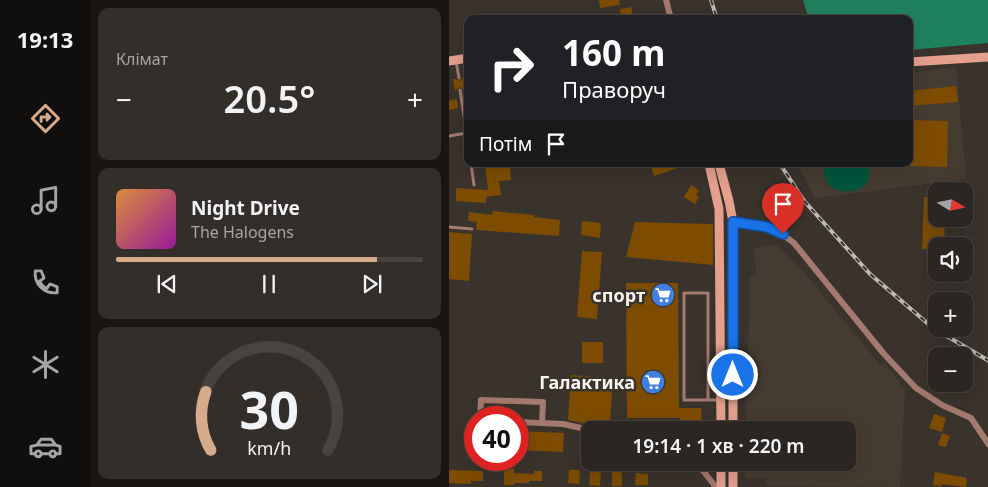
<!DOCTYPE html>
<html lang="uk">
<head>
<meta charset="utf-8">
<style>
  :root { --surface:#2b2621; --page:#332e2a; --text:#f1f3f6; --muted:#a6a5a5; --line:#47433f; --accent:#d6ab8b }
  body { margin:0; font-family:"Noto Sans",sans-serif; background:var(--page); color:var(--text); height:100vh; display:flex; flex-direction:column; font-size:19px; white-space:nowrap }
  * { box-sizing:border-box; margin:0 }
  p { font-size:16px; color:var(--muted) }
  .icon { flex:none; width:28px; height:28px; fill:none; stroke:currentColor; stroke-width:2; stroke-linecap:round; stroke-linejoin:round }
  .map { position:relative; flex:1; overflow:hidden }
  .drawer { display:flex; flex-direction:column; gap:8px; padding:8px; background:#181512; width:359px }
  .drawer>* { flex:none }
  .guide { position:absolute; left:15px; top:15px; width:449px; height:152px; border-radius:10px; box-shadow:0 5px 20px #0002,0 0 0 1px var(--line); background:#202124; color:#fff; overflow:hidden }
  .needle { width:32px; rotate:100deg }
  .tools { position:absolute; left:479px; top:182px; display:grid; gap:10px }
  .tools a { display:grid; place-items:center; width:45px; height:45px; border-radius:10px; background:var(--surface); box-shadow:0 5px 20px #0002,0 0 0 1px var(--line); font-size:25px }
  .speed { position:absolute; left:15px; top:406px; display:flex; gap:10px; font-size:25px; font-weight:700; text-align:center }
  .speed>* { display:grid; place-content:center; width:65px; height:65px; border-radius:50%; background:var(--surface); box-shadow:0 5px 20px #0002,0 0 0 1px var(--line); line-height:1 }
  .speed .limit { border:8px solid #d22; background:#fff; color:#111 }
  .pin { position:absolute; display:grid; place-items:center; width:42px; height:42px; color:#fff; margin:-51px -21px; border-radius:50% 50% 50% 0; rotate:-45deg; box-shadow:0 0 5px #0007 }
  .pin .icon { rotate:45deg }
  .me { position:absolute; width:55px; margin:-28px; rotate:0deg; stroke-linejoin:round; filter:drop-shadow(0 0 4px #0008) }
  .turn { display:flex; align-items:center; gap:18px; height:105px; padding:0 15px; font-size:22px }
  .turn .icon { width:65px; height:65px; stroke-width:2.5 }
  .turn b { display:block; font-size:35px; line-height:42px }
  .then { display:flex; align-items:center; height:48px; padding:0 15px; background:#0003; gap:10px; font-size:19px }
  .big { font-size:38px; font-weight:600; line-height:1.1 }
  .drawer .card { flex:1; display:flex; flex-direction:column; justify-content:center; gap:8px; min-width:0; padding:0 18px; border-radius:10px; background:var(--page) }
  .drawer .dial { align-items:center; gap:0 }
  .dial svg { height:130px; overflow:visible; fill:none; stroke:var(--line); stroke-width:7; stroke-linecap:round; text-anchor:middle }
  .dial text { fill:var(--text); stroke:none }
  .song { display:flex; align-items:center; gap:15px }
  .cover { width:60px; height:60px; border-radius:8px; background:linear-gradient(135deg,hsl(30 70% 55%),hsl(300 70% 35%)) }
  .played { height:5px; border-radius:2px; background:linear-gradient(90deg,var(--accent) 85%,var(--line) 85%) }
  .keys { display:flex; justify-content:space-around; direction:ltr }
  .heat { display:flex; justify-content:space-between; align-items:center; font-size:28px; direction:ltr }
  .trip { position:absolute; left:132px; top:421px; width:275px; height:50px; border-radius:10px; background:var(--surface); box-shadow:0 5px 20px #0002,0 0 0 1px var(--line); font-weight:600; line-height:50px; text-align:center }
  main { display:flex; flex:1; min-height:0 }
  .tabs { display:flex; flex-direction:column; width:90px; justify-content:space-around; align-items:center; background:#110f0d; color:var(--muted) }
  .tabs .icon { width:35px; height:35px }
  .tabs .selected { color:var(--accent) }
  .tabs b { font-size:22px; color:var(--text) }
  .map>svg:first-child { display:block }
</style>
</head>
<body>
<main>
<nav class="tabs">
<b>19:13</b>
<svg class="icon selected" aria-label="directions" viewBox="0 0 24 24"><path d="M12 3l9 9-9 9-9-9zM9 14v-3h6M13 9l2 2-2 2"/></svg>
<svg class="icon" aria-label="music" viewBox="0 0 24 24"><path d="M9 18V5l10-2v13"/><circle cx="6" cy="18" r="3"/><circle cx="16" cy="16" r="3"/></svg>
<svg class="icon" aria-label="phone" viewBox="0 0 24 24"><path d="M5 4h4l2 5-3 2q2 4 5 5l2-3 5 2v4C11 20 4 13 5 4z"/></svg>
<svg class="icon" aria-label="climate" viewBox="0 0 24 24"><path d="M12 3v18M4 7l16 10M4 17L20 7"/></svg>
<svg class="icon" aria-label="car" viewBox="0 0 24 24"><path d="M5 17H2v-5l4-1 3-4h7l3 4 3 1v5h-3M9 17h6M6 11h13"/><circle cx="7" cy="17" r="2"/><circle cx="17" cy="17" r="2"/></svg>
</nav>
<section class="drawer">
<div class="card"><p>Клімат</p>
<div class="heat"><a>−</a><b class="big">20.5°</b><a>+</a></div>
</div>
<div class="card">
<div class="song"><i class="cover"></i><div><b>Night Drive</b><p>The Halogens</p></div></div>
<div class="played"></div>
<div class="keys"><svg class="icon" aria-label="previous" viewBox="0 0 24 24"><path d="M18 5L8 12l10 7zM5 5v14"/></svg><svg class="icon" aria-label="pause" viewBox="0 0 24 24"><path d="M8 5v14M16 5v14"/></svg><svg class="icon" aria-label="next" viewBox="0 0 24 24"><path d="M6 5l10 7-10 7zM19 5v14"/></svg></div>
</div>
<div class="card dial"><svg viewBox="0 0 100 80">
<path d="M14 69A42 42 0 1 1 86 69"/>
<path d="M14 69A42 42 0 0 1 11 33" stroke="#d6ab8b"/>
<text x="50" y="56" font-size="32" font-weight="700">30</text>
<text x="50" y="72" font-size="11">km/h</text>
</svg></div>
</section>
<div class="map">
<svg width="540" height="487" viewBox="0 0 540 487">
  <rect width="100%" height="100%" fill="#39332c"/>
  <path fill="#463b30" d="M507,67L517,179L366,198L348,164H460V73Z
    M327,244L355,272L431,365H437L456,389L451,487L317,486V478H296L297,463L399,462V430H297L301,276H308L305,248Z"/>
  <path fill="#01553c" d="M374,164H420C420,171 422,177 418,183C411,193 389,194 381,186C375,180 375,172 374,164Z"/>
  <path fill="#20815f" d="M354,0H539V43L460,50V19H360Z"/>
  <path fill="#7d4c00" d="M150,0H170L171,5L151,8Z
    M182,7L184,15L172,16L171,9Z
    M17,77L19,89L14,90L11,87L6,91L4,79H7L10,81L13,78Z
    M507,86L509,102L460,106V91Z
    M8,99L9,108L0,110V101Z
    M460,120L499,121L498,167L460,166Z
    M36,164H50V167L61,166L62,180L50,181L52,195L37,197V203L7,201V188L39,190Z
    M201,164H237L238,165L205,176Z
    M242,185L250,190L247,195L250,197L246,204L235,197Z
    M475,197H488V219H496L495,246H488V249H473Z
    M44,211L85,215V217L111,220L110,236L27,230L28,222L19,221L20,212L43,215Z
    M133,221L152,223L151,238L132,235Z
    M186,222L264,224V265L177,257Z
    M0,232L23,234L20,281L0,279Z
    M133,251L153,252L148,319L128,317Z
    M177,283H229L230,408H252L253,422H252L251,430H231V418H178Z
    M133,342H154V363H133Z
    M122,375L164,378L161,425L134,423L119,420Z
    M485,414L497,418L493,432L480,428Z
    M69,431L115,433L114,452L69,450Z
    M493,433L501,436L497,447L489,445Z
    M55,469H65V473L85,474V471H93V481H80V483H65V485H55Z
    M0,470L34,471V481H22V484L0,483Z
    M120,470H131L130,484L119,483Z
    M141,472H152L151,486L140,485Z
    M163,472H173V486H163Z
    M486,472L518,478L517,487L493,484V486L484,485Z
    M187,473L199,474V485H186Z"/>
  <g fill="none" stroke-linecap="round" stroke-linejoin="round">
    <path stroke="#a4796e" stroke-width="3" d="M7,61L10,78
      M11,90L19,141
      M0,136L18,133
      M22,164L25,185
      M0,227L23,229
      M259,400H235V293H259V400H271"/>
    <path stroke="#a4796e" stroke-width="6" d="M217,0L222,19
      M284,222C308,226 326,227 345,243L435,354L467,388L493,405L522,418L540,445
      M31,418L32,400L94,402L93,423
      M69,422L114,424L141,430
      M247,462L267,487"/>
    <path stroke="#e49f8d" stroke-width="9" d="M0,61L19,58
      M460,62L540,57
      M260,164L270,209L272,430
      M270,164L280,201L284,222V430
      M272,462V487
      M284,487V462"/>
    <g stroke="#bebab5" stroke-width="4">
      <path id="rail" d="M262,0L268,19
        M331,164L356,202L421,274L484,328L540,361"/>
    </g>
    <use href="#rail" stroke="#39332c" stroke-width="2" stroke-dasharray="5.5" stroke-linecap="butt"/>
  </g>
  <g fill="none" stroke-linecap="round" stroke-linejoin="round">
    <g stroke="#114b97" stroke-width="12">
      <path id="route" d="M284,375V222L318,227L334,234"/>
    </g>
    <use href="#route" stroke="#1a73e8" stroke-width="9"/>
  </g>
  <defs>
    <g id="supermarket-disc" transform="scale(1.25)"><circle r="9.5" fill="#3f7fe0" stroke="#39332c"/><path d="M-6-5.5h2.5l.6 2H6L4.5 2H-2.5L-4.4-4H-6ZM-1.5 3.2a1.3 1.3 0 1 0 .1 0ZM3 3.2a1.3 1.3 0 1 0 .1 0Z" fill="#fff"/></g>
  </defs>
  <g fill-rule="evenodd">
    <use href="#supermarket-disc" x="214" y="295"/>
    <use href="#supermarket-disc" x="204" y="382"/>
  </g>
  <g text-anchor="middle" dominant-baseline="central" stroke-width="5" stroke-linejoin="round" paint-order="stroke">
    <g font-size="18" font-weight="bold" fill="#f8f4f0" stroke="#39332c" text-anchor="end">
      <text x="196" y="295">спорт</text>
      <text x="186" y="382">Галактика</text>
    </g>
  </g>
</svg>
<div class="tools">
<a><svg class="needle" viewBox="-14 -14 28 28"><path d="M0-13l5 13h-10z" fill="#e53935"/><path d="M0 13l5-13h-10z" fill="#a6a5a5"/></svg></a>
<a><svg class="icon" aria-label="sound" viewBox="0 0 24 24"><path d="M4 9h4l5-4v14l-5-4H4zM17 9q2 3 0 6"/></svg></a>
<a>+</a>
<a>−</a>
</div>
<div class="speed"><div class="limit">40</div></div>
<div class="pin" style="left:334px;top:234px;background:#d93025"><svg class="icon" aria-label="arrive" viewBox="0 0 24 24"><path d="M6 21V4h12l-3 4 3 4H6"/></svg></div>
<svg class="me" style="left:284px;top:375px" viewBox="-20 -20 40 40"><circle r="17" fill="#1a73e8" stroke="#fff" stroke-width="3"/><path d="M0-11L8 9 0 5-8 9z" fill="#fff"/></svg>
<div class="trip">19:14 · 1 хв · 220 m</div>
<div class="guide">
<div class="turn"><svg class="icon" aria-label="right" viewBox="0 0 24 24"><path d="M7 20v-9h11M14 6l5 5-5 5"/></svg><div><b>160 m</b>Праворуч</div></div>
<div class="then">Потім<svg class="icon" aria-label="arrive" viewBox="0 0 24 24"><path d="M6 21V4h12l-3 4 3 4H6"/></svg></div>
</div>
</div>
</main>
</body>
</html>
